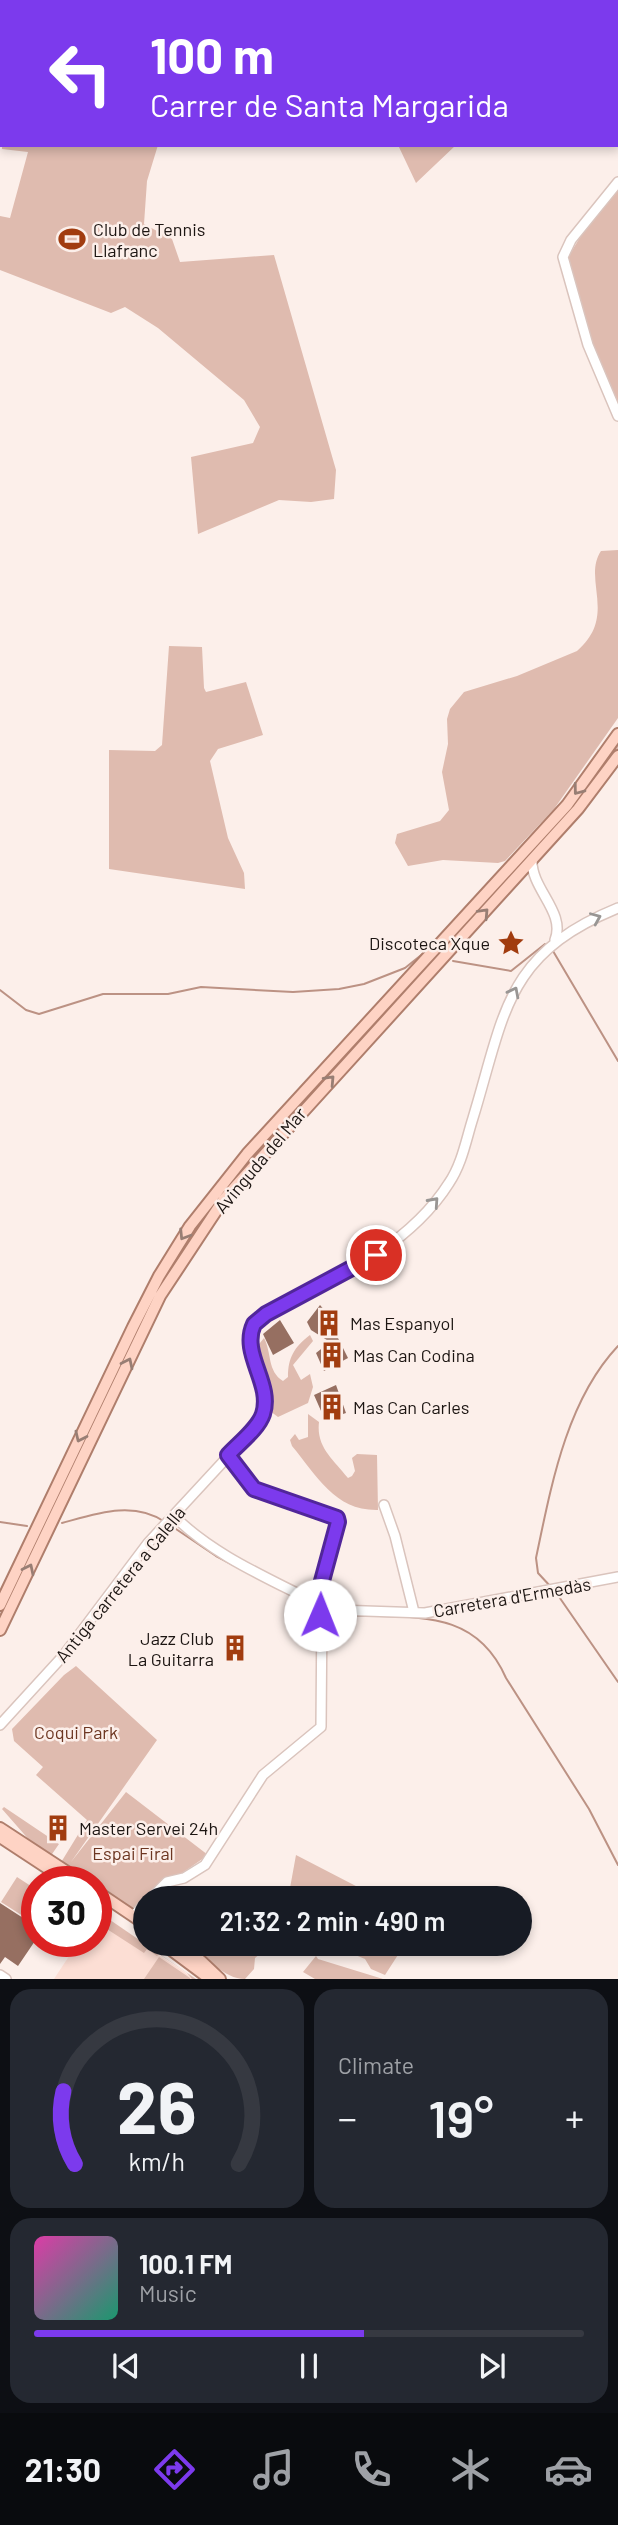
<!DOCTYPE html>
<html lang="en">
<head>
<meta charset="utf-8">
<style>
  :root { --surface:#171b24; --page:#242831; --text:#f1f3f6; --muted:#9ea1a6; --line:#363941; --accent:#7c3aed }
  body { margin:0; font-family:Barlow,sans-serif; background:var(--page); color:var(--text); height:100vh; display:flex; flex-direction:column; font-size:26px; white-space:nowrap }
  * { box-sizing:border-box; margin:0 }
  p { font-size:23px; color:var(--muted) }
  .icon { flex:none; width:38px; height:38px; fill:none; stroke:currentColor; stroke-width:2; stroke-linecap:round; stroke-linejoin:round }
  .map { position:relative; height:1979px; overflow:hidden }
  .sheet { display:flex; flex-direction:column; gap:10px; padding:10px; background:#0d0f14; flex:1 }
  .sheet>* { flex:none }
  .banner { position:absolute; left:0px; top:0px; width:620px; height:147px; box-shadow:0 4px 10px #0003; background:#7c3aed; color:#fff; overflow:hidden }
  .speed { position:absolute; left:21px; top:1866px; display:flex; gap:14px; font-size:35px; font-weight:700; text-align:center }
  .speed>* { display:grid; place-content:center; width:91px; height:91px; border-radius:50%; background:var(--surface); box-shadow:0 4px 10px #0003; line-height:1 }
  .speed .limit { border:10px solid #d22; background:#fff; color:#111 }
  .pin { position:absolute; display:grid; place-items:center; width:60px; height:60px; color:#fff; margin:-30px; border:4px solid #fff; border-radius:50%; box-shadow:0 2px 7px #0007 }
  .me { position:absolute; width:77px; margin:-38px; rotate:1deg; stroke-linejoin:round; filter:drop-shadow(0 0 5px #0008) }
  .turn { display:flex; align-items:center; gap:24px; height:147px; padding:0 35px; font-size:32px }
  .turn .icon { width:91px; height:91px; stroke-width:2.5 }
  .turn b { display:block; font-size:49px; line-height:60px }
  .big { font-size:52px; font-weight:600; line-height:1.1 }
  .sheet .tile { flex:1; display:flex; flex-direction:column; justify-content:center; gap:10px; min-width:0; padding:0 24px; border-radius:21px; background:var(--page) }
  .sheet .dial { align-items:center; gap:0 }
  .dial svg { height:182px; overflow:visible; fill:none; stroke:var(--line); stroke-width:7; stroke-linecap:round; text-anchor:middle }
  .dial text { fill:var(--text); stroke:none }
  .song { display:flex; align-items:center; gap:21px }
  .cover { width:84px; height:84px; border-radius:10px; background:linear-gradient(135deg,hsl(320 70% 55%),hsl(160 70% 35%)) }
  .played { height:7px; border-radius:4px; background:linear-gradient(90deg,var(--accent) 60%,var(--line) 60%) }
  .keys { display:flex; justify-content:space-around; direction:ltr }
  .heat { display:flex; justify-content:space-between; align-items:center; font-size:38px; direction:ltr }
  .sheet .tiles { flex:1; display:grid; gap:10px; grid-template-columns:1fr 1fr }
  .tile:last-child { grid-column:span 2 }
  .trip { position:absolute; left:133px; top:1886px; width:399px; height:70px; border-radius:35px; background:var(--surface); box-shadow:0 4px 10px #0003; font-weight:600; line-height:70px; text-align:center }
  .menu { display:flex; height:112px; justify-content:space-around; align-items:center; background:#090b0e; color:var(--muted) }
  .menu .icon { width:49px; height:49px }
  .menu .selected { color:var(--accent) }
  .menu b { font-size:32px; color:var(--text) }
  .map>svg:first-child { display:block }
</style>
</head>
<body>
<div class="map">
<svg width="618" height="1979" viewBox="0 0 618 1979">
  <rect width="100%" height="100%" fill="#fcefea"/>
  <path fill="#fcded4" d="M100,1916L183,1971L193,1979H54L79,1941H96V1921Z"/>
  <path fill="#dfbbaf" d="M2,145H158L147,181L144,224L172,239L180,262L274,255L336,470L334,499L311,502L279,500L198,534L191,457L253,443L260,427L244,400L158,328L125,307L111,313L0,270V216L10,218L28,152L2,149Z
    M398,145H456L416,183Z
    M618,188V421L561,269L588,224Z
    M618,550V718L554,809L505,861L498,863L443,860L408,866L395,843L397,834L440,821L449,810L442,772L448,744L447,719L450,709L464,692L517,676L577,651C618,616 582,579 601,551Z
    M169,646L202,647L204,688L206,692L246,682L263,735L218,749L210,761L228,838L244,873L245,889L109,869V750L155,751L162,745Z
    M618,742V750L589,790L268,1143L185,1249L0,1623V1614C36,1539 72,1464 108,1389C135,1332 160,1274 198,1223C326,1053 490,913 618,742Z
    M310,1335L313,1341L293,1365L301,1380L310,1374L313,1387L308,1403L278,1417L270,1411L268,1392L255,1349L264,1338C272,1353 267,1371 283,1381L288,1377C288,1358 294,1347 310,1335Z
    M308,1414L319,1422C316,1447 333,1459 348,1478L352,1476L355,1471L352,1458L357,1454L377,1455L378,1510C335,1511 317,1476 292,1446L290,1440L295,1434L299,1440L308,1437Z
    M76,1666L157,1740L71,1862L126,1792L208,1855L145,1899L135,1912L96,1888V1881H86L60,1864L87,1820L36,1775L43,1767L14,1741L12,1729L64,1675Z
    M4,1807L59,1844L50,1857L38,1850L2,1809Z
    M296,1855L381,1899H288Z
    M17,1877L37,1890V1925L1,1902Z
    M100,1913L196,1979H192L187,1973L159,1954L157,1956L147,1949L144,1953L96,1922Z
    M190,1944H259L261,1953L255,1958L254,1969L245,1979C224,1979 206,1957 190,1944Z
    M329,1944H405L385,1975L371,1969L365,1959Z
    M316,1956L318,1959L383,1979H315L303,1972Z
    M159,1957L190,1978V1979H144Z"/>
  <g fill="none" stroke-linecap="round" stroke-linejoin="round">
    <path stroke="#bc9284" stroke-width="2" d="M553,951L618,1061
      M453,961L511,971L545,944
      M0,990L26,1010L39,1014L103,994H168L201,987L293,992L339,989L364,984L405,968L430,948
      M0,1522L27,1526
      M62,1523C95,1514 133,1500 165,1522
      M170,1525L216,1556L239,1568
      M551,1587L538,1573L536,1558C551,1487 566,1401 618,1346
      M555,1591L618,1682
      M287,1593L317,1609
      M326,1613C396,1623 471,1598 506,1678L589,1809L618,1865"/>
  </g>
  <path fill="#966f61" d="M320,1305L338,1326L335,1332L348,1358L324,1371L316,1353L330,1342L311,1330L307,1322Z
    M280,1320L294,1343L273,1355L263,1334Z
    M336,1385L346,1413L340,1415L341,1420L335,1421L334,1416L325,1420L314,1395Z
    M0,1903L37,1927V1938L18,1966L5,1957L0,1964Z"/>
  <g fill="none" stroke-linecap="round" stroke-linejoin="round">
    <g stroke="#dac4bd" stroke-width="12">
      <path id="minor" d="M618,182L571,240L563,257L588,345L618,416
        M532,860C531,889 566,912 555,940
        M228,1455L254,1489L337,1518L338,1522L316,1603
        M384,1505L395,1536L414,1612
        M174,1516C215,1557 273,1580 324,1607L336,1610L425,1613L618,1577
        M0,1725L63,1656L148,1543L258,1424C277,1389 239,1358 254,1323L266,1314C332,1280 408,1248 449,1183C462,1164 466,1140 473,1118C505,1013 505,954 618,908
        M150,1899L167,1882L184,1878L205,1865L263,1775L321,1727L322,1606
        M133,1916L145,1903
        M0,1975L6,1979"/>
    </g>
    <g stroke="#af7e6c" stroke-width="14">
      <path id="major" d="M0,1605L133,1327L159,1276L190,1226L247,1154L567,805L618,734
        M0,1630L160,1296L224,1199L578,809L618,756
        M0,1828L81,1881
        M0,1837L67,1881
        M96,1891L145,1924
        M163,1944L210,1979
        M176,1944L201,1961L220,1979"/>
    </g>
    <use href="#minor" stroke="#fff" stroke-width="9"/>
    <use href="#major" stroke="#fed3c4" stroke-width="10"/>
  </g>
  <defs><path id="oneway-chevron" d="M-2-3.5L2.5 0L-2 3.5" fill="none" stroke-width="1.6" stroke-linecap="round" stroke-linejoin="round" transform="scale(1.75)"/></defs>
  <g stroke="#987e74">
    <use href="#oneway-chevron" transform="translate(578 790) rotate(127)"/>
    <use href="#oneway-chevron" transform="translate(484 913) rotate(-47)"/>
    <use href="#oneway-chevron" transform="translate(330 1080) rotate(-47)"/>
    <use href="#oneway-chevron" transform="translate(184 1235) rotate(122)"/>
    <use href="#oneway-chevron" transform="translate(128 1363) rotate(-64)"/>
    <use href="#oneway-chevron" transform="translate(80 1437) rotate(115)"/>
    <use href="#oneway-chevron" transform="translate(29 1569) rotate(-64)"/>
  </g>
  <g stroke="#999694">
    <use href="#oneway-chevron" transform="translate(596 918) rotate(-23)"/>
    <use href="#oneway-chevron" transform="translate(514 992) rotate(-63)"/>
    <use href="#oneway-chevron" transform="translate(434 1202) rotate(-48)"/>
  </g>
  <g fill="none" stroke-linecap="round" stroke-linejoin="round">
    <g stroke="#51269a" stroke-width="18">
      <path id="route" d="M320,1615L322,1606L316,1603L338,1522L337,1518L254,1489L228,1455C239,1443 258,1429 263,1414C273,1383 240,1354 254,1324L266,1314L376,1255"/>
    </g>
    <use href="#route" stroke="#7c3aed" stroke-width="12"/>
  </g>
  <defs>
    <g id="stadium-bare" transform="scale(2.1)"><path d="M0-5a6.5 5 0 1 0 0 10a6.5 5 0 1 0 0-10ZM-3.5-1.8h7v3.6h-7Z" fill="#a13c0f" stroke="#fcefea" stroke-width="2.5" paint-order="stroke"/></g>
    <g id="sight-bare" transform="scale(2.1)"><path d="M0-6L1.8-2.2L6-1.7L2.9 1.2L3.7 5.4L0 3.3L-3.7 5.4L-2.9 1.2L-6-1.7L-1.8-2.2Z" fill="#a13c0f" stroke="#fcefea" stroke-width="2.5" paint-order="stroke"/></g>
    <g id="building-bare" transform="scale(2.1)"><path d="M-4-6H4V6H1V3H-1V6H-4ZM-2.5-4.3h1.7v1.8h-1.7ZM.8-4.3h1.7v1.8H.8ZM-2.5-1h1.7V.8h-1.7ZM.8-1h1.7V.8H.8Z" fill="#a13c0f" stroke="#fcefea" stroke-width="2.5" paint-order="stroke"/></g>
  </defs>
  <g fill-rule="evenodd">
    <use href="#stadium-bare" x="72" y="239"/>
    <use href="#sight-bare" x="511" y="943"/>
    <use href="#building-bare" x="329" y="1323"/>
    <use href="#building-bare" x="332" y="1355"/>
    <use href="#building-bare" x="332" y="1407"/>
    <use href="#building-bare" x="235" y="1648"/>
    <use href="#building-bare" x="58" y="1828"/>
  </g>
  <g text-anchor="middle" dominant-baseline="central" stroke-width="5" stroke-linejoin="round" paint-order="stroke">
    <g font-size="18" fill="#1c1512" stroke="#fcefea" text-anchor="start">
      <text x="93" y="229">Club de Tennis<tspan x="93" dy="21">Llafranc</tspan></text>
      <text x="490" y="943" text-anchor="end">Discoteca Xque</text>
      <text x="350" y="1323">Mas Espanyol</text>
      <text x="353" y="1355">Mas Can Codina</text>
      <text x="353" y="1407">Mas Can Carles</text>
      <text x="214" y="1638" text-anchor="end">Jazz Club<tspan x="214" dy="21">La Guitarra</tspan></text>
      <text x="79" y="1828">Master Servei 24h</text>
    </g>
    <g font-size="18" fill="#1c1512" stroke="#fcefea">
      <text transform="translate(260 1160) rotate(-50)">Avinguda del Mar</text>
      <text transform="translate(120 1584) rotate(-51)">Antiga carretera a Calella</text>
      <text transform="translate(512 1597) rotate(-10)">Carretera d'Ermedàs</text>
    </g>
    <g font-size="18" fill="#6d3621" stroke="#fcefea">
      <text x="76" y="1732">Coqui Park</text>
      <text x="133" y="1853">Espai Firal</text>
    </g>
  </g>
</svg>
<div class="speed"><div class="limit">30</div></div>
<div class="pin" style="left:376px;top:1255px;background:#d93025"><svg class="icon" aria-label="arrive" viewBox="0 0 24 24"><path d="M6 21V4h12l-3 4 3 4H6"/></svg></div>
<svg class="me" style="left:320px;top:1615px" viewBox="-20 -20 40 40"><circle r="19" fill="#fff"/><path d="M0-13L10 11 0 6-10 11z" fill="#7c3aed"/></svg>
<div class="trip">21:32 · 2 min · 490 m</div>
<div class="banner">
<div class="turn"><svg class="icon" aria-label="left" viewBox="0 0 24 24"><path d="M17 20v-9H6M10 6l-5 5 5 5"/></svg><div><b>100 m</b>Carrer de Santa Margarida</div></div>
</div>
</div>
<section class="sheet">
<div class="tiles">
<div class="tile dial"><svg viewBox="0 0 100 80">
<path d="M14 69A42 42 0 1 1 86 69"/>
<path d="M14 69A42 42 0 0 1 9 37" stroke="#7c3aed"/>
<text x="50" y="56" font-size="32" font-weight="700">26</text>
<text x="50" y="72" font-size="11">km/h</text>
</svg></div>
<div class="tile"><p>Climate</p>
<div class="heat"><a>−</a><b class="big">19°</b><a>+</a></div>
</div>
<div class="tile">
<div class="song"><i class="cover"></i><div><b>100.1 FM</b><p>Music</p></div></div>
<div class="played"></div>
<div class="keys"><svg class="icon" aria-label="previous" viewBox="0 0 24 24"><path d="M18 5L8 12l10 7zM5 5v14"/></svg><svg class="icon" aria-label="pause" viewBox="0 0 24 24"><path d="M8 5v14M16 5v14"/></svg><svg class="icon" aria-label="next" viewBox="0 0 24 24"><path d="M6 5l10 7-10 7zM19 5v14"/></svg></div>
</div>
</div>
</section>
<nav class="menu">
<b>21:30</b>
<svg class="icon selected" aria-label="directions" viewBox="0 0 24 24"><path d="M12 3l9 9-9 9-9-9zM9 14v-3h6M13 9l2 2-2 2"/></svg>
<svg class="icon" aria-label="music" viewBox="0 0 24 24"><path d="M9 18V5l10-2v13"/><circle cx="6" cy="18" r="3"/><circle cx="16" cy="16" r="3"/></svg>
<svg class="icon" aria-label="phone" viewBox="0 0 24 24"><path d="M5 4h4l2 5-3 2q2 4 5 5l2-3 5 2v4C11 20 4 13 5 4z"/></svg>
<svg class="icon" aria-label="climate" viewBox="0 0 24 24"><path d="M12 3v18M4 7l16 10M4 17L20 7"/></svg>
<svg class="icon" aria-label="car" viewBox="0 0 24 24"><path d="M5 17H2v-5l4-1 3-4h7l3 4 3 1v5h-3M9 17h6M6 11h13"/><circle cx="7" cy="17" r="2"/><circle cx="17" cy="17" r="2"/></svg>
</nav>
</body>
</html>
